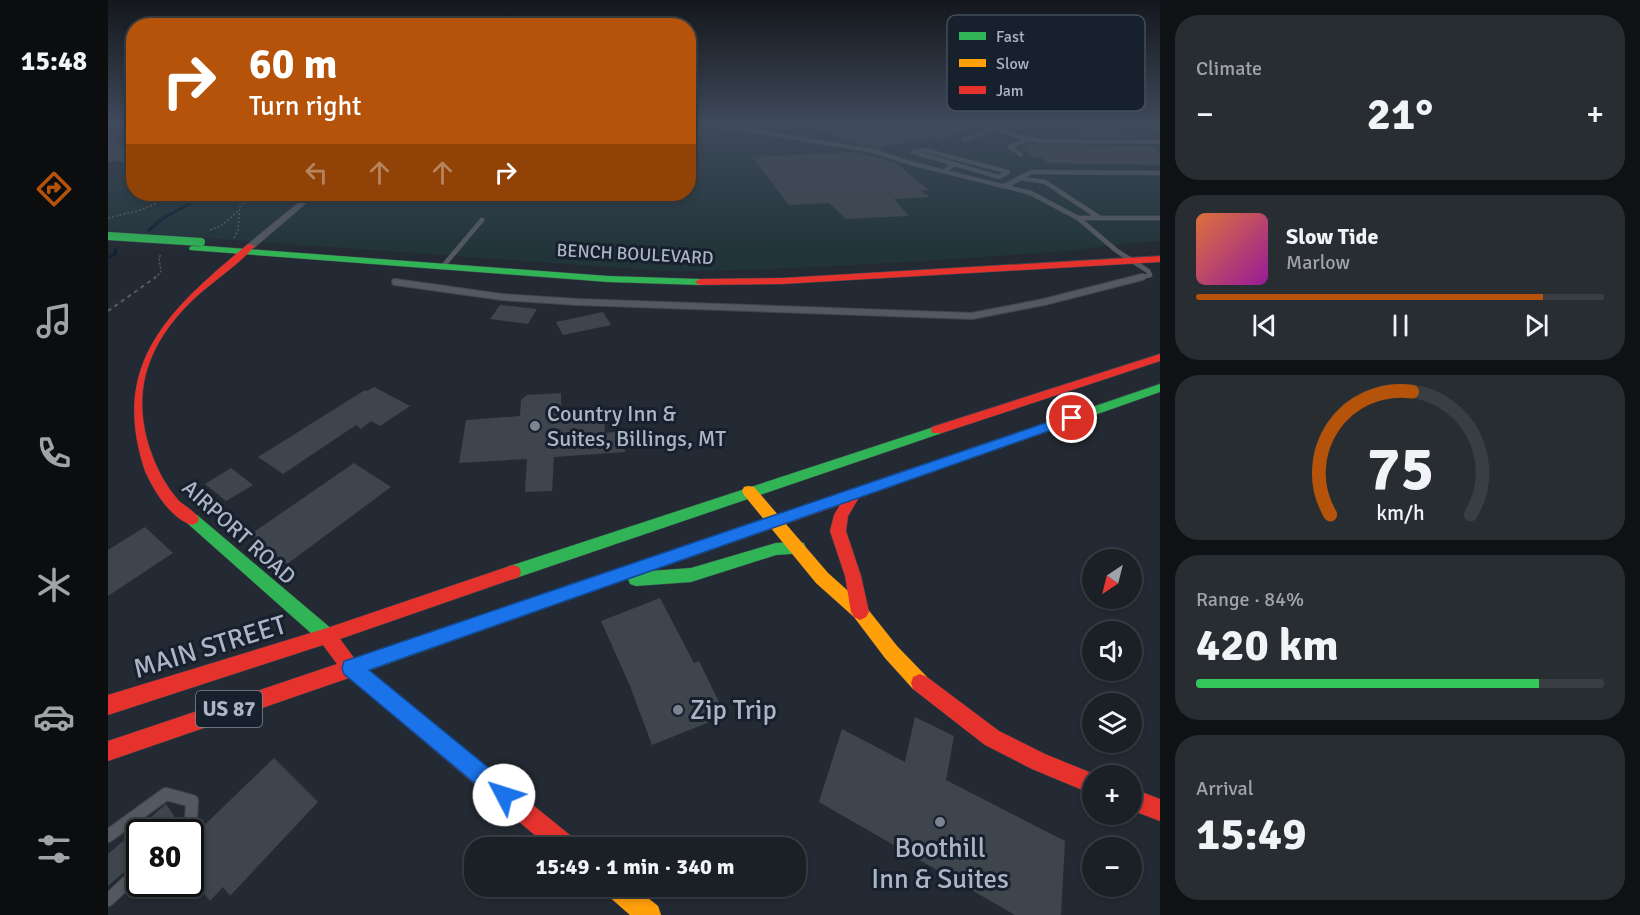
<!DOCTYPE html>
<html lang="en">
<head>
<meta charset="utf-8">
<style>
  :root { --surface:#1b2026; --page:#282d32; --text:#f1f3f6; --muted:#a0a3a7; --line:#393e43; --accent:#b45309 }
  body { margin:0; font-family:Signika,sans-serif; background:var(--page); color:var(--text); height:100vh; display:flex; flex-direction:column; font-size:22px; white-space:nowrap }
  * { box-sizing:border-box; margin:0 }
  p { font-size:20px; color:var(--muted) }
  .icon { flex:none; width:33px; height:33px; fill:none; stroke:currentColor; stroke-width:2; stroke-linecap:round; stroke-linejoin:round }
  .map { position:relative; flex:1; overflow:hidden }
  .side { display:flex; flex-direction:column; gap:15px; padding:15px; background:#0f1215; width:480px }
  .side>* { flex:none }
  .banner { position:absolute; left:18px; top:18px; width:570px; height:183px; border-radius:24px; box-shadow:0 3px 9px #0003,0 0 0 2px var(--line); background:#b45309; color:#fff; overflow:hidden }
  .needle { width:39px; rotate:215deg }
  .buttons { position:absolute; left:974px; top:549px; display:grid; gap:12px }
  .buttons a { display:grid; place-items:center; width:60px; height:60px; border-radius:50%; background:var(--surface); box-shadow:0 3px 9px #0003,0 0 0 2px var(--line); font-size:30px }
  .speed { position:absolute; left:18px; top:819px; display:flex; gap:12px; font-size:30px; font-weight:700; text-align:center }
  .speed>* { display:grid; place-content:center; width:78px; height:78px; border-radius:50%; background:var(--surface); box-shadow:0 3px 9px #0003,0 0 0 2px var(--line); line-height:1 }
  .speed .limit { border:3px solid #111; border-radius:9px; background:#fff; color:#111 }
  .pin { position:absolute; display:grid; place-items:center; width:51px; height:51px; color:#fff; margin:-26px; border:3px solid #fff; border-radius:50%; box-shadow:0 2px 6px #0007 }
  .me { position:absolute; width:66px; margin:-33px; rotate:310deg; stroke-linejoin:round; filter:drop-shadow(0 0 4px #0008) }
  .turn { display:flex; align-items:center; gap:21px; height:126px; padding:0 24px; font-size:27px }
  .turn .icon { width:78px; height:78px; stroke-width:2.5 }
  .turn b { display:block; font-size:42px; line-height:51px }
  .lanes { display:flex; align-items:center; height:57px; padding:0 24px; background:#0003; justify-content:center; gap:30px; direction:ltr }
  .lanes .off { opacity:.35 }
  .big { font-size:45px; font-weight:800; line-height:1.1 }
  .side .card { flex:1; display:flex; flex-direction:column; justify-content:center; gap:9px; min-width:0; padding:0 21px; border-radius:24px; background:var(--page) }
  .side .dial { align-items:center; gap:0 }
  .dial svg { height:156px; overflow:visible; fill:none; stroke:var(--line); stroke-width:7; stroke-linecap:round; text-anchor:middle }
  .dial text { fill:var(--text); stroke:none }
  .song { display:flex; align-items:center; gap:18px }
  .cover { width:72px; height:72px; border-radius:9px; background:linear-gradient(135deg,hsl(20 70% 55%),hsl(300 70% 35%)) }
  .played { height:6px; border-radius:3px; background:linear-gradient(90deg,var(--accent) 85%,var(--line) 85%) }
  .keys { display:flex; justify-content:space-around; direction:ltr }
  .heat { display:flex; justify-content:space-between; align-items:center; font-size:33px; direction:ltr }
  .charge { height:9px; border-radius:4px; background:linear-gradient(90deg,#34c759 84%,var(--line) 0) }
  .trip { position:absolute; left:356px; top:837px; width:342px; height:60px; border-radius:24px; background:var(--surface); box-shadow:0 3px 9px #0003,0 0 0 2px var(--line); font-weight:800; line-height:60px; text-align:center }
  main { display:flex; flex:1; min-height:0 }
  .menu { display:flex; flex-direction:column; width:108px; justify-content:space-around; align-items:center; background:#0b0d0f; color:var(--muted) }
  .menu .icon { width:42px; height:42px }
  .menu .current { color:var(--accent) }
  .menu b { font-size:27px; color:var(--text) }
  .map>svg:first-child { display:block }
</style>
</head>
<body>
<main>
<nav class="menu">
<b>15:48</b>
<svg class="icon current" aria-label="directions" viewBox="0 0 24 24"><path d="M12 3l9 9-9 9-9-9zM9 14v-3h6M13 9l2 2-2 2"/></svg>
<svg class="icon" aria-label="music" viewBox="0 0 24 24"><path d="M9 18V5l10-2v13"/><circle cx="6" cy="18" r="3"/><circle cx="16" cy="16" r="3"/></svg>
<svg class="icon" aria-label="phone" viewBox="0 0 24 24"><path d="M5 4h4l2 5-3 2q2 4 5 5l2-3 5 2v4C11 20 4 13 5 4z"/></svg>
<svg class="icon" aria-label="climate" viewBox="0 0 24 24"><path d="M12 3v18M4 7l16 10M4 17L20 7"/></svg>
<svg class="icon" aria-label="car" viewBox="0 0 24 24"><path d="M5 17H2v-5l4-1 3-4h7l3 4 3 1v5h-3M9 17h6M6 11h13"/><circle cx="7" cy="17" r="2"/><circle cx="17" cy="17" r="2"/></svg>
<svg class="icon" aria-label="filters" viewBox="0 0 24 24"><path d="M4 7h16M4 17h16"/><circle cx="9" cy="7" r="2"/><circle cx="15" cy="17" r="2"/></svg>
</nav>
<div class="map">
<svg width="1052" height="915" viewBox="0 0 1052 915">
  <rect width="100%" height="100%" fill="#242a33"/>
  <path fill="#213439" d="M581,125H1052V241C1017,242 982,249 947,252C817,261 686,271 555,271L0,231V177L25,172L26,194H580Z"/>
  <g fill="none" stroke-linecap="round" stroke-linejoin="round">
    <path stroke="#132136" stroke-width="3" d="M41,230L54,219L99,194
      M0,258L7,254L8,249"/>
  </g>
  <path fill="#3f454d" d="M704,125H853L854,132L839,135V139L829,141L823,138L770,148L746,144Z
    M1001,126L1027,138L969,137L967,135Z
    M0,140L26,151V167L9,160L0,162Z
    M919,144L1042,146L1052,152V165L940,163L933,157H926L913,147Z
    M748,152L786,162L821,190L813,191L822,197L786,199L801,216L738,219L721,203L681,205L644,157Z
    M392,305L429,309L420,324L382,319Z
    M495,312L503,325L455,335L448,322Z
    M266,387L302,406L272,426L263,421L253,429L248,425L175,474L150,457L257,390L259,391Z
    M453,393V419L496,416L497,433L514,431L517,452L446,457L444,491L417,492L419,459L351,463L358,420L412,416L413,400L419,395Z
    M246,463L283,487L179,564L143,534Z
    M123,468L145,485L118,501L97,484Z
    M37,527L65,553L0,596V550Z
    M552,598L586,663L591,661L613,706L604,721L544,745L522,686L493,621Z
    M807,717L846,736L838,780L957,841L953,915H907L711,802L734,729L797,762Z
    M166,758L210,802L122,896L115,887L102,901L82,876V869L91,861L82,851V839Z
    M58,804L70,822L60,832H32V858L0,886V854Z"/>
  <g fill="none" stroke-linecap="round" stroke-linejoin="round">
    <g stroke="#41464f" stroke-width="4.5">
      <path id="lane-far3" d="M608,125L766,151L802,163L923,193
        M879,125L909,136L934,141L1052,142
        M1047,125L1052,127
        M637,128L656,125
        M856,140L886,128
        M817,150L900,172L891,177L805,152Z
        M913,155L902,147L920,139
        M837,171L845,165
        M911,178L937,182L954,193"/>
    </g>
    <g stroke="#41464f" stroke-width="5">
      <path id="lane-far2" d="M921,192L970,218L1009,251L1040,271L1042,275L1028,278
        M952,192L992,218
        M970,218H1052
        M336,265L374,220"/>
    </g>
    <g stroke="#41464f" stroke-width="8">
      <path id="lane-far1" d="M287,282L394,297L470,302L864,316L936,302L1034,277"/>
    </g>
    <g stroke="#41464f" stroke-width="14">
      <path id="lane" d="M0,836L58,794L84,801L83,821L71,832
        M0,900L32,870"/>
    </g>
    <g stroke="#41464f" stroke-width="1">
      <path id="street" d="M923,170L1052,171V175L924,174L901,187L894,185Z
        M201,194H209L146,248H140V244Z"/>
    </g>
    <g stroke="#41464f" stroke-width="1">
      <path id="fast" d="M85,245L500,276L592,279L597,282L592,285L500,282L82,250L81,248Z
        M1052,384V392L751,498H741L739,494L741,490Z
        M829,426L834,427L835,430L834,433L405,579L399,577L397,572L399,567L405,565Z
        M84,513L89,515L225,630L228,636L225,642L219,644L213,642L79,523L77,519L79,515Z
        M690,542L696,543L698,548L696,553L668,555L583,582L528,586L522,584L520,579L522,574L528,572L583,568L668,543Z
        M488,576L494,578L496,583L494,588L243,677L237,674L234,668L237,662L243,659Z"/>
    </g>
    <g stroke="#41464f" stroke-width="1">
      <path id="slow" d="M641,486L646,487L720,573L758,607L789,646L819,677L821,683L819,689L812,692L805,689L777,658L746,617L708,583L636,495L634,491L636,487Z
        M495,886H525L550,906L553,915H522L498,894Z"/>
    </g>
    <g stroke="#41464f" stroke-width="1">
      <path id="jam" d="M140,244L147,246C130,265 107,280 88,297C33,348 18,406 53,475C58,484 64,493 71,501C78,507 87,511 91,519L89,523L84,525C62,518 46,491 37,471C0,361 65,307 140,244Z
        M1052,256V262L674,284L592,285L587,282L592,279L674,278Z
        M1052,354V361L834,433H824L823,430L824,427Z
        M746,489L751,490L753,494L740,516L738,531L753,576L761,612L758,617L752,620L746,617L743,612L737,576L722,531L726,515L732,505L488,590L482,588L480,583L482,578L488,576Z
        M405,565L411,567L413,572L411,577L232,639L249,662L468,840L471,848H442L241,678L0,761V741L229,664L215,645L0,715V695L219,628Z
        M812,674L819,677L891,731L937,754L991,776H984V794L924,769L877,745L805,689L803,683L805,677Z
        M1023,788L1052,799V821L1023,810Z"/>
    </g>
    <path stroke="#555c63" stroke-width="1.5" stroke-dasharray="2 2" stroke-linecap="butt" d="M0,218L33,210L70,194
      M102,230L113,226L132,209
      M126,238L130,230L132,206L148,194
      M47,278L53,272L51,257L54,254"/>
    <path stroke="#555c63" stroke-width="2" stroke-dasharray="4 4" stroke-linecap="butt" d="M0,311L48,277"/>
    <use href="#lane-far3" stroke="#535861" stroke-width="4"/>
    <use href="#lane-far2" stroke="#535861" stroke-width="4.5"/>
    <use href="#lane-far1" stroke="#535861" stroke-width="6"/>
    <use href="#lane" stroke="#535861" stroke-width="12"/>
    <use href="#street" fill="#535861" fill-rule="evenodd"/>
    <use href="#fast" fill="#30b455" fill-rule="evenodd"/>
    <use href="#slow" fill="#ff9f0a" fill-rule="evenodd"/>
    <use href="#jam" fill="#e5322d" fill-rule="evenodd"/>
    <g stroke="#41464f" stroke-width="9" stroke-linecap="butt">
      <path id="fast-bridge" d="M0,236L93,242"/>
    </g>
    <use href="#fast-bridge" stroke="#30b455" stroke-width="8"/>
  </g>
  <linearGradient id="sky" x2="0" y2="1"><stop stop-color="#14171c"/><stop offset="0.49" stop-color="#3f4a5b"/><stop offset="1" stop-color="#3f4a5b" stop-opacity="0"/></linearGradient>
  <rect width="1052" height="253" fill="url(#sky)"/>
  <path fill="#1a73e8" stroke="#114b97" stroke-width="1.5" d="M964,414L969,416L971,418L969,421L261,670L404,787L407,795L404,802L396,806L389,802L236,674L234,668L236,661L243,659Z"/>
  <g fill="#7c8493" stroke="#17202d" stroke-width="2">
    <circle cx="427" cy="426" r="6"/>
    <circle cx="570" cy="710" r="6"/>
    <circle cx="832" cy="822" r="6"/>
  </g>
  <g text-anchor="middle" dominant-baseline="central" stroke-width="6" stroke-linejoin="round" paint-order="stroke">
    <g font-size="18" fill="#abb5c6" stroke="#17202d">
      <text transform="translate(527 254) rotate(3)">BENCH BOULEVARD</text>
    </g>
    <rect fill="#17202d" stroke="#7f8898" stroke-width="1.5" x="88" y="691" width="66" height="36" rx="4.5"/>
    <g font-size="21" font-weight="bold" fill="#abb5c6">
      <text x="121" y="709">US 87</text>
    </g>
    <g font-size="22" fill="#abb5c6" stroke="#17202d" text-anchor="start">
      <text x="439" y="413">Country Inn &amp;<tspan x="439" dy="25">Suites, Billings, MT</tspan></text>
    </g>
    <g font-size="22" fill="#abb5c6" stroke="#17202d">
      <text transform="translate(131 532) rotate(42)">AIRPORT ROAD</text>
    </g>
    <g font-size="27" fill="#abb5c6" stroke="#17202d">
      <text transform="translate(102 647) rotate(-17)">MAIN STREET</text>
    </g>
    <g font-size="27" fill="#abb5c6" stroke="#17202d" text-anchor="start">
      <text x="582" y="710">Zip Trip</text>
      <text x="832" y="848" text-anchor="middle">Boothill<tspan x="832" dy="31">Inn &amp; Suites</tspan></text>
    </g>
  </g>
  <rect x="839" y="15" width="198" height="96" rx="9" fill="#17202d" stroke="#434d5b" stroke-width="1.5"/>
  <rect x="851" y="32" width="27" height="8" fill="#30b455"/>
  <rect x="851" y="59" width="27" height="8" fill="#ff9f0a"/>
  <rect x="851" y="86" width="27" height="8" fill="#e5322d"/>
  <g font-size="16" fill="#abb5c6">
    <text x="888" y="42">Fast</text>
    <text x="888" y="69">Slow</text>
    <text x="888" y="96">Jam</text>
  </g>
</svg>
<div class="buttons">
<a><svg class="needle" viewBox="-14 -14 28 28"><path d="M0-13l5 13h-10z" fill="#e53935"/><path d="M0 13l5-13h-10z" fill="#a0a3a7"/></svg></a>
<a><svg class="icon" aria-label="sound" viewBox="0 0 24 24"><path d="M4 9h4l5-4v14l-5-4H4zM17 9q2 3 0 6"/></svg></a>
<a><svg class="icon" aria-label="layers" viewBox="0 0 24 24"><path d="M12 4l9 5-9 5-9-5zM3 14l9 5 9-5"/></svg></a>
<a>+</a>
<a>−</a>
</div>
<div class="speed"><div class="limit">80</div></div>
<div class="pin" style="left:964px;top:418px;background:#d93025"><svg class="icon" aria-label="arrive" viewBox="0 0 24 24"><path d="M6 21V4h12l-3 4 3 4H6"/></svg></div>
<svg class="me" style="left:396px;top:795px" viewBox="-20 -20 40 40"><circle r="19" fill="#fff"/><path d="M0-13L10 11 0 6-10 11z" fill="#1a73e8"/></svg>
<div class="trip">15:49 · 1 min · 340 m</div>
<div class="banner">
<div class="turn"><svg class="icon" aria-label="right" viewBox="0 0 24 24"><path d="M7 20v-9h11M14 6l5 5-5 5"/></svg><div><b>60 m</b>Turn right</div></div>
<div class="lanes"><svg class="icon off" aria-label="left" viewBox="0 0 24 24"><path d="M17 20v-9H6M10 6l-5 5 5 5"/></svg><svg class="icon off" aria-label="ahead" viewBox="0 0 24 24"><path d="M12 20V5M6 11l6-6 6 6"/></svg><svg class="icon off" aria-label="ahead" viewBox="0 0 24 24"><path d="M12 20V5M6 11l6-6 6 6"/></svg><svg class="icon" aria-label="right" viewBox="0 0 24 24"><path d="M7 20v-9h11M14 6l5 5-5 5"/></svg></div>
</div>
</div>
<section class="side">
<div class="card"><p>Climate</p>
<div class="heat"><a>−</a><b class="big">21°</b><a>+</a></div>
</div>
<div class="card">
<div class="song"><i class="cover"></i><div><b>Slow Tide</b><p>Marlow</p></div></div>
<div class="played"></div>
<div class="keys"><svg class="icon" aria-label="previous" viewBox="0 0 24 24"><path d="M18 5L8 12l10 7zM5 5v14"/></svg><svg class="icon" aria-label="pause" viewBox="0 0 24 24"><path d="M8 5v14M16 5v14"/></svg><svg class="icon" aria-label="next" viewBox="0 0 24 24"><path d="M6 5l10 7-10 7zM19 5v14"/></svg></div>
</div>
<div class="card dial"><svg viewBox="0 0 100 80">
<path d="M14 69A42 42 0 1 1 86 69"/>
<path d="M14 69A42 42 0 0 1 56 6" stroke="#b45309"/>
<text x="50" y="56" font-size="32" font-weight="700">75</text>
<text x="50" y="72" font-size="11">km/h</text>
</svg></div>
<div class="card"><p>Range · 84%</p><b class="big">420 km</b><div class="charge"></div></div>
<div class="card"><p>Arrival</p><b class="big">15:49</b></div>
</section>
</main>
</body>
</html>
